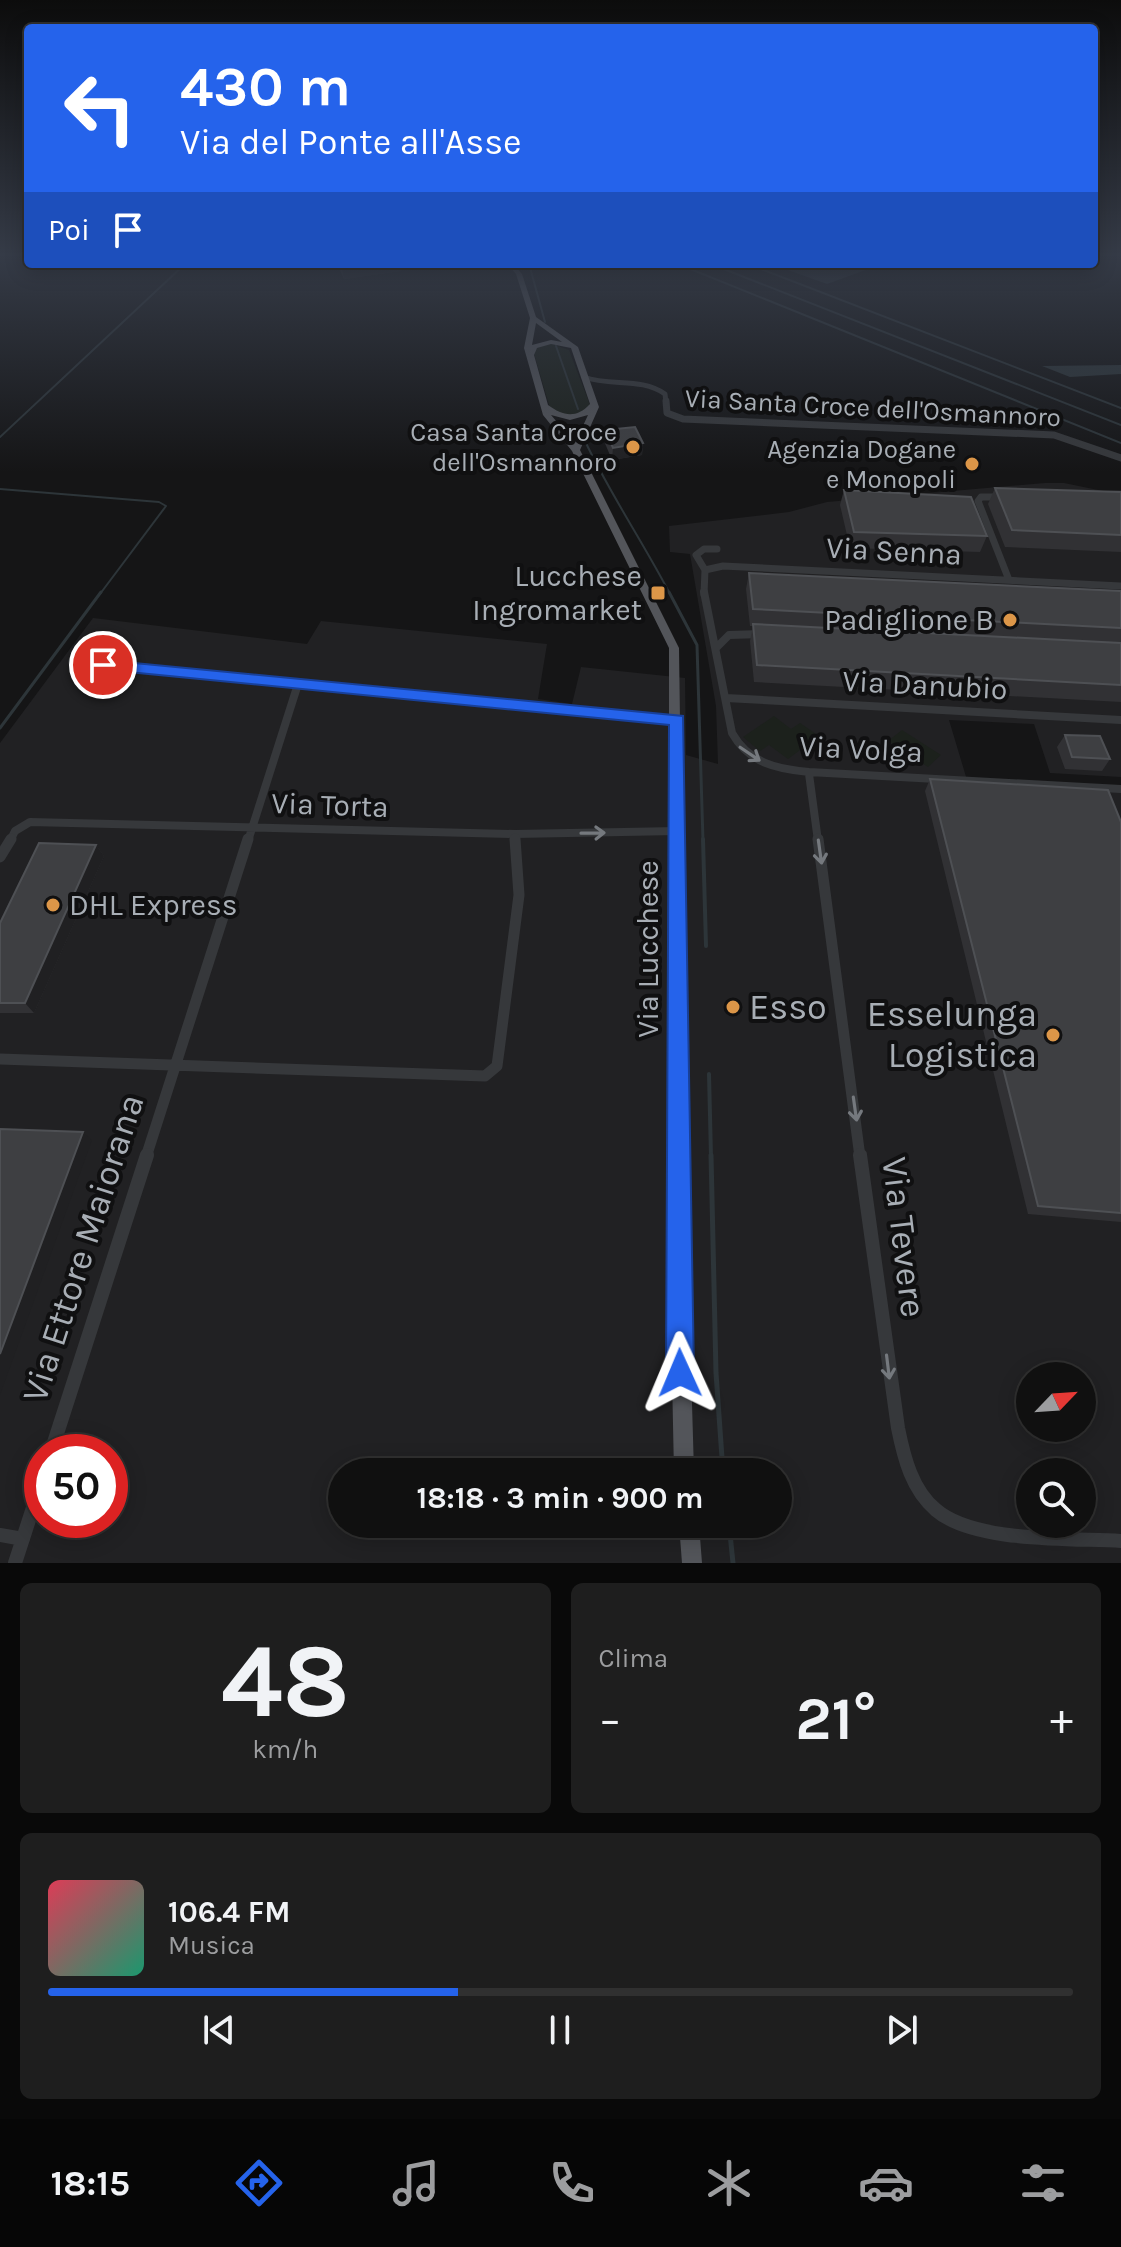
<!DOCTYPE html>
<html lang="it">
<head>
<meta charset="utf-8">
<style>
  :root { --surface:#101010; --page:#1e1e1e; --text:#f1f3f6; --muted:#9c9d9f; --line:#303030; --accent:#2563eb }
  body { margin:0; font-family:Karla,sans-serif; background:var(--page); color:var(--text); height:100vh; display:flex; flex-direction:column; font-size:30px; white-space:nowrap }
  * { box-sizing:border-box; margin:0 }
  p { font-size:26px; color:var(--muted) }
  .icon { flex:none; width:44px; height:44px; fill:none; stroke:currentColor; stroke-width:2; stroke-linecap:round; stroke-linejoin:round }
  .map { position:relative; height:1563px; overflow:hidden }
  .details { display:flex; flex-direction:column; gap:20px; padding:20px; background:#090909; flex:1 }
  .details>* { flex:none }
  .guide { position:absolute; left:24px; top:24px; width:1074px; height:244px; border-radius:8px; box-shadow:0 4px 20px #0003,0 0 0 2px var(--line); background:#2563eb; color:#fff; overflow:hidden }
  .needle { width:52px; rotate:65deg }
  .tools { position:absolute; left:1016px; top:1362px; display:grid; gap:16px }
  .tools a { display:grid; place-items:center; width:80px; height:80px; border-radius:50%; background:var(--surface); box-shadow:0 4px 20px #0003,0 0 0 2px var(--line); font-size:40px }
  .speed { position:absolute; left:24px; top:1434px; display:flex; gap:16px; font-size:40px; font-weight:700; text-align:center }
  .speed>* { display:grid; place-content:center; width:104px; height:104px; border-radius:50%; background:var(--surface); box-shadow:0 4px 20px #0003,0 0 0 2px var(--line); line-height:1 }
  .speed .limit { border:12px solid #d22; background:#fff; color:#111 }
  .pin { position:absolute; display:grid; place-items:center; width:68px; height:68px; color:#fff; margin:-34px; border:4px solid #fff; border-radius:50%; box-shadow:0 2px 8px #0007 }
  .me { position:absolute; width:88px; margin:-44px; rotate:359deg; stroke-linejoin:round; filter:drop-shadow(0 0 6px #0008) }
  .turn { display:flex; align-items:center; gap:28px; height:168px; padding:0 24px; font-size:36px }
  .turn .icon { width:104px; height:104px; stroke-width:2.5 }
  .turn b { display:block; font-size:56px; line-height:68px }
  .then { display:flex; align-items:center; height:76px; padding:0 24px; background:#0003; gap:16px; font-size:30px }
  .big { font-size:60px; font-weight:700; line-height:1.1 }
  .details .widget { flex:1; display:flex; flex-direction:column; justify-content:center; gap:12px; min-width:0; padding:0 28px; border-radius:12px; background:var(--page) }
  .details .dial { align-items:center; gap:0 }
  .dial b { font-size:104px; line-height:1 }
  .song { display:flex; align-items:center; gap:24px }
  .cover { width:96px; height:96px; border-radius:12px; background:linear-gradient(135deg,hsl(350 70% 55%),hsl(160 70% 35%)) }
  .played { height:8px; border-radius:4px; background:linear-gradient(90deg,var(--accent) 40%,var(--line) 40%) }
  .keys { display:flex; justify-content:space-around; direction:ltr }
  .heat { display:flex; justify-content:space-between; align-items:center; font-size:44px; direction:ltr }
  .details .tiles { flex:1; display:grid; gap:20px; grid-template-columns:1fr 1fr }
  .widget:last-child { grid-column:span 2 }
  .trip { position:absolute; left:328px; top:1458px; width:464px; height:80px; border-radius:40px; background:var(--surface); box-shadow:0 4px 20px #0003,0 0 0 2px var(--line); font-weight:700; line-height:80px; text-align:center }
  .tabs { display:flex; height:128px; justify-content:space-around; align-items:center; background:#060606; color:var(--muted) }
  .tabs .icon { width:56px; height:56px }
  .tabs .selected { color:var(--accent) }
  .tabs b { font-size:36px; color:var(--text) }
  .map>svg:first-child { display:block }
</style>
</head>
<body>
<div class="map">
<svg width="1121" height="1563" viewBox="0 0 1121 1563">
  <rect width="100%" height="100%" fill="#151516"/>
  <path fill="#212123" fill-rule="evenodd" d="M1045,483H1064L1103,491L1121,490V777L1050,773L1034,724L949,720L967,780L1121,789V1563H0V743L93,618L307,644L321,621L547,644L538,699L572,704L581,667L685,678L686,755L718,764L716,706L690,554L670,552L669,526L789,512L827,502ZM1030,1376H1082V1428H1030ZM42,1452H110V1520H42ZM342,1472H778V1524H342ZM1030,1472H1082V1524H1030Z"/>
  <path fill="#1c211c" d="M549,343L569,350L590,405L585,412L567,416L550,408L533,350Z
    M774,716L791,729L800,723L819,736L788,759L769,745L760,751L743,737Z
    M902,730L941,755L928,767L888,741Z"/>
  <path fill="#2d3539" d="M771,264H882L827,284Z
    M1121,365V374L1070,377L1042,366Z"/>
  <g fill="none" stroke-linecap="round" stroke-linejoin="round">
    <path stroke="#2d3539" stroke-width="2" d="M529,264L545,322
      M678,264L1121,443
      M711,264L1121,425
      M748,264L1121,408
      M556,346L578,409
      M0,437L185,264
      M585,441C610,494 643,542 670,594
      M0,489L159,502L166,506L100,594"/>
    <path stroke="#2d3539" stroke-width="3" d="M669,592L697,645L703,841
      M0,728L101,592"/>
    <path stroke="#2d3539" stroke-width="4" d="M703,839L706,946
      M709,1074L711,1157"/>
    <path stroke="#2d3539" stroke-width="5" d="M711,1155L716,1373L723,1472
      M729,1524L733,1563"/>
    <path stroke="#36383b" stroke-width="5" d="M584,377C611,387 641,377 665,394L666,403"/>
    <path stroke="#36383b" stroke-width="7" d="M666,401L667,413L683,419L1054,435L1121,458
      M1002,497H981L978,501L1009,580
      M705,570L723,566L1121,586
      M705,570L696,555L704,549H717
      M704,594L705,570"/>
    <path stroke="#36383b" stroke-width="8" d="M704,592L732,733C749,763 776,769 809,772L1121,789
      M716,648L729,635L762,634
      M72,662L677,720
      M726,698L1121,720
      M809,774L818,841
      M515,834V841
      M10,841L15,831L30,822L515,834L677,831
      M248,841L298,684"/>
    <path stroke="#36383b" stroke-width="11" d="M818,839L860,1157
      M0,857L11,839
      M0,1059L485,1076L497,1066L519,895L515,839
      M146,1157L248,839"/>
    <path stroke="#36383b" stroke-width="14" d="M860,1155L898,1428C904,1458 912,1490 936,1510C974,1543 1072,1538 1121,1541
      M51,1452L147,1155
      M0,1535L23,1539
      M15,1563L42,1480"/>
    <path fill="#53555a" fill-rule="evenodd" d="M507,264H513L522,274L536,317L578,347L599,407L580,450L679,648L687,1232L694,1472H674L669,1232V648L572,451L543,415L524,348L530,318L516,274ZM536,323L562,342L551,340L532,345ZM551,344L571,348L590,404C576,419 563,416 548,405L534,355L537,348ZM551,415L570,420L588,415L575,443Z
      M679,1524H699L702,1563H682Z"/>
  </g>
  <path fill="#313134" d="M337,264H400L401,271L344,279Z
    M605,430L643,443L642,455L612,460L604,441Z
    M995,488L1121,492V552L1005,547L988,504Z
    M844,490L987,536L980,552L850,548L840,505Z
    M749,573L1121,591V702L754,682L750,641L753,626H750L746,589Z
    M1065,735L1110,759L1102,771L1065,769L1057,747Z
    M930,779L1121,822V1222L1028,1214L925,791Z
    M96,845L104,856L34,1013H0V923Z"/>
  <path fill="#202022" d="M354,264H400L401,271L344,279L342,266Z
    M643,443L642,455L612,460L613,448Z
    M96,845L104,856L34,1013L25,1003Z
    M83,1132L92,1140L0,1395V1354Z"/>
  <path fill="#3e3f42" stroke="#4e5054" stroke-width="2" d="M635,427L643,443L613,448L605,430Z
    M995,488L1121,492V535L1012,530Z
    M844,490L971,497L987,536L854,532Z
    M749,573L1121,591V628L753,609Z
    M753,624L1121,643V685L757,665Z
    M1065,735L1100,736L1110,759L1072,757Z
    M930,779L1108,790L1121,822V1213L1038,1206Z
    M39,843L96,845L25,1003H0V923Z
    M0,1129L83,1132L0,1354Z"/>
  <defs><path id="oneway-shaft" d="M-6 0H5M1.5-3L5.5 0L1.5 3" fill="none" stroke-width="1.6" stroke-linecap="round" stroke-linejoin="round" transform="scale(2)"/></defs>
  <g stroke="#75797e">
    <use href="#oneway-shaft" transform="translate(750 754) rotate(34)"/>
    <use href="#oneway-shaft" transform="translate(593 833) rotate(-1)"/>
    <use href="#oneway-shaft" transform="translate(820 852) rotate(82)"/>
    <use href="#oneway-shaft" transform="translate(855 1109) rotate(82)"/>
    <use href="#oneway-shaft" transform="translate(888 1367) rotate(83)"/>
  </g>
  <linearGradient id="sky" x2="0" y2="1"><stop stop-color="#0c0c0c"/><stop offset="0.54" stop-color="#353b47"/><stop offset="1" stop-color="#353b47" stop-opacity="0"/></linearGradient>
  <rect width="1121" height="472" fill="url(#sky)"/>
  <path fill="#2563eb" stroke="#184099" stroke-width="2" d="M103,660L683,716L694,1373L690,1383L680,1388L670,1383L666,1373L669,725L98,669V661Z"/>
  <g fill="#dc9648" stroke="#101011" stroke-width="3">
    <circle cx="633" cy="447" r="8"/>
    <circle cx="972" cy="464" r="8"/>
    <rect x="650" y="585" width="16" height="16" rx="4"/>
    <circle cx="1010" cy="620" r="8"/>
    <circle cx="53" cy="905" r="8"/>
    <circle cx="733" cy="1007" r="8"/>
    <circle cx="1053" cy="1035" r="8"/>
  </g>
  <g text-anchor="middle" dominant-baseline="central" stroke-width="8" stroke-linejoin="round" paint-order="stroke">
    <g font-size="26" fill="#a8aeb5" stroke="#101011">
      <text transform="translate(873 408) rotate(3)">Via Santa Croce dell'Osmannoro</text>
    </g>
    <g font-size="26" fill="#a8aeb5" stroke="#101011" text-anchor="end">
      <text x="617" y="432">Casa Santa Croce<tspan x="617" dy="30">dell'Osmannoro</tspan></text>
      <text x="956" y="449">Agenzia Dogane<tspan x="956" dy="30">e Monopoli</tspan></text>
    </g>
    <g font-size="30" fill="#a8aeb5" stroke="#101011">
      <text transform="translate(894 551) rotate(3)">Via Senna</text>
      <text transform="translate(925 685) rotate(3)">Via Danubio</text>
      <text transform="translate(861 749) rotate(3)">Via Volga</text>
      <text transform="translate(330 805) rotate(2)">Via Torta</text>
      <text transform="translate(648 949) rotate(-90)">Via Lucchese</text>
    </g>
    <g font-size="30" fill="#a8aeb5" stroke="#101011" text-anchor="end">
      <text x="642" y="576">Lucchese<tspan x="642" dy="34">Ingromarket</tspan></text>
      <text x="994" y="620">Padiglione B</text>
      <text x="69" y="905" text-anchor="start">DHL Express</text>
    </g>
    <g font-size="36" fill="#a8aeb5" stroke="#101011" text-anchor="start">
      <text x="749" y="1007">Esso</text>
      <text x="1037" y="1014" text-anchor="end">Esselunga<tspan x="1037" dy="41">Logistica</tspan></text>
    </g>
    <g font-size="36" fill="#a8aeb5" stroke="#101011">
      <text transform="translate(904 1237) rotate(83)">Via Tevere</text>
      <text transform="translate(83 1248) rotate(-72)">Via Ettore Maiorana</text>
    </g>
  </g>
</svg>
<div class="tools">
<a><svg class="needle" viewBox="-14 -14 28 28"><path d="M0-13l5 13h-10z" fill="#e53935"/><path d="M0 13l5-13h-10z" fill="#9c9d9f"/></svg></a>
<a><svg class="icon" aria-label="search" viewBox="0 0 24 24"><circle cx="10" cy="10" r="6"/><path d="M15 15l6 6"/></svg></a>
</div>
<div class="speed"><div class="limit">50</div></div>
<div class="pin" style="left:103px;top:665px;background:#d93025"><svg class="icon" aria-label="arrive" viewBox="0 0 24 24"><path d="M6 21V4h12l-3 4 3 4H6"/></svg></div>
<svg class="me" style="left:680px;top:1373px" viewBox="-20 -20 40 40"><path d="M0-17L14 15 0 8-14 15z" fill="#2563eb" stroke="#fff" stroke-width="4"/></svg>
<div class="trip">18:18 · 3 min · 900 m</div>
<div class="guide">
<div class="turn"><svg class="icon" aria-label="left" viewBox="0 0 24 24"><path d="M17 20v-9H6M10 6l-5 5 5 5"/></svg><div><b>430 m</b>Via del Ponte all'Asse</div></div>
<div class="then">Poi<svg class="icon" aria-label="arrive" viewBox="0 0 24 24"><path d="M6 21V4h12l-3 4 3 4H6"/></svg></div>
</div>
</div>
<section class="details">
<div class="tiles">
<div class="widget dial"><b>48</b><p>km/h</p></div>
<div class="widget"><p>Clima</p>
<div class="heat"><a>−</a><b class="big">21°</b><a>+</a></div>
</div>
<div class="widget">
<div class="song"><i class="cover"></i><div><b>106.4 FM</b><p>Musica</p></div></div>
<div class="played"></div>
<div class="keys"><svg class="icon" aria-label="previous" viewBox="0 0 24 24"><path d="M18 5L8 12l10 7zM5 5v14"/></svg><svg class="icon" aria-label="pause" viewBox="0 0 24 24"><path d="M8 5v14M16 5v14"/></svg><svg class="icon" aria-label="next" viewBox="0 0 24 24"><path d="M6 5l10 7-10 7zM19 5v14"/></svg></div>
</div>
</div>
</section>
<nav class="tabs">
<b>18:15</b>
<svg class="icon selected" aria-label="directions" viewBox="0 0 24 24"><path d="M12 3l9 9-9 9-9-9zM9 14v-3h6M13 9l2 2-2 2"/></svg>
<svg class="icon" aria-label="music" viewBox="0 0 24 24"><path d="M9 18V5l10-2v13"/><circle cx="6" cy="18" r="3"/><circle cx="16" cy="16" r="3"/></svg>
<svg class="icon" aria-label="phone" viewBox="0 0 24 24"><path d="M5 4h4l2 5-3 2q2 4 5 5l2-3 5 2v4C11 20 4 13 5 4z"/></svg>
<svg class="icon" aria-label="climate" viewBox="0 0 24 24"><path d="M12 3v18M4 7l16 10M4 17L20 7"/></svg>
<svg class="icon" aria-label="car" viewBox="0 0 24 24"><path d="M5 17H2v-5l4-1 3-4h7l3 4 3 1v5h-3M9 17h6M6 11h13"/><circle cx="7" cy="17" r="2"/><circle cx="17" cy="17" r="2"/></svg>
<svg class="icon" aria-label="filters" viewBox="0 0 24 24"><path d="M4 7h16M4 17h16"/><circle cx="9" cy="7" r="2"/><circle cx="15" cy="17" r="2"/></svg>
</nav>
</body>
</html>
